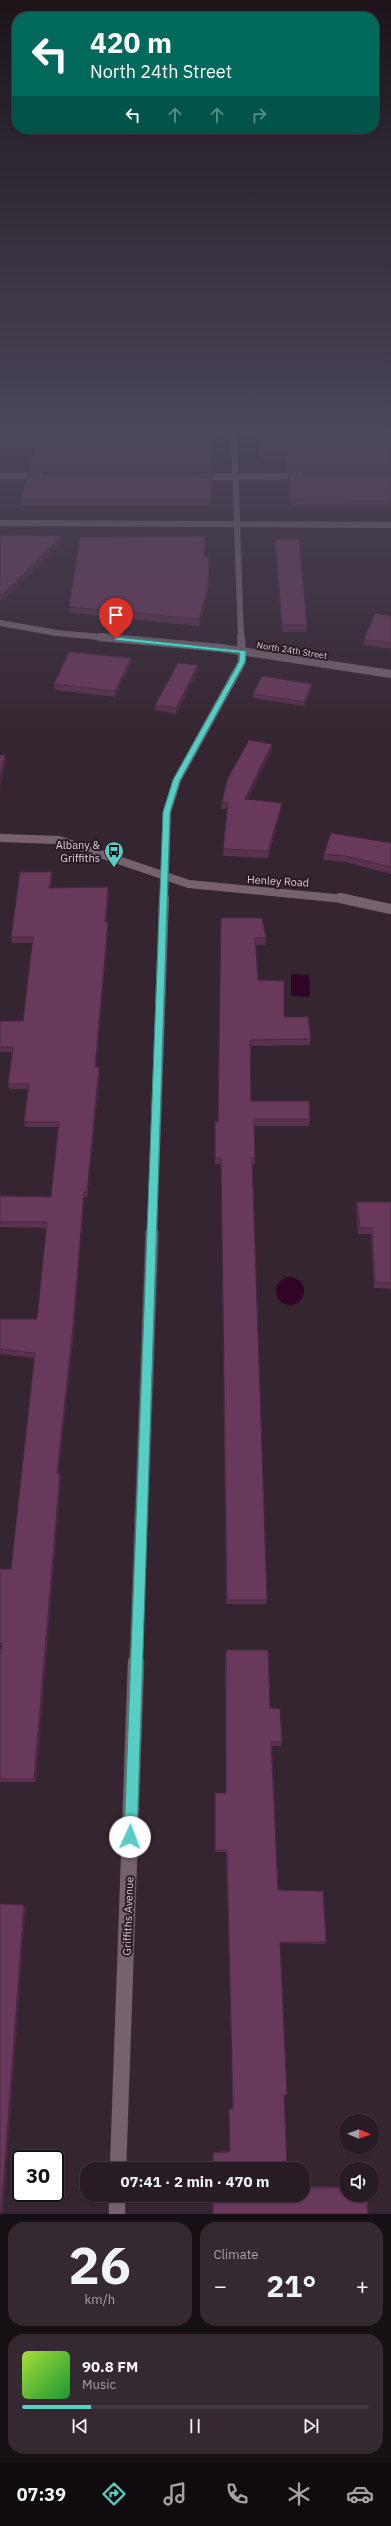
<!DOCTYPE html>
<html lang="en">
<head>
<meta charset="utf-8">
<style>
  :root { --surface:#281c24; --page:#342931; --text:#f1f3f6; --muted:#a5a1a6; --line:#443a41; --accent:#56cec4 }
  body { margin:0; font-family:"IBM Plex Sans",sans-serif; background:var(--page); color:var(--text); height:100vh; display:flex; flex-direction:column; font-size:15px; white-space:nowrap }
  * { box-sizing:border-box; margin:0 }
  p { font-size:13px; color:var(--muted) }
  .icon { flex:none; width:22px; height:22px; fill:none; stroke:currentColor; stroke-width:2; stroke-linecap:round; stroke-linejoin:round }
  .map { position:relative; height:2214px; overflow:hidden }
  .sheet { display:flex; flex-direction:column; gap:8px; padding:8px; background:#160f14; flex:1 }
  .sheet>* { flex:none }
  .banner { position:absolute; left:12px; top:12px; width:367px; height:122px; border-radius:16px; box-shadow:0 1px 3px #0004,0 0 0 1px var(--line); background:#00695c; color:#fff; overflow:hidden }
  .needle { width:26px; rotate:91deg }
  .buttons { position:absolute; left:339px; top:2114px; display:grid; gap:8px }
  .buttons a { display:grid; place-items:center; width:40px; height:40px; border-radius:50%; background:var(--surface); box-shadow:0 1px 3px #0004,0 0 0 1px var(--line); font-size:20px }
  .speed { position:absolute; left:12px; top:2150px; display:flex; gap:8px; font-size:20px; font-weight:700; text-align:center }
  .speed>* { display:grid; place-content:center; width:52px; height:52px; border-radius:50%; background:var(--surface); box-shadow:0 1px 3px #0004,0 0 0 1px var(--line); line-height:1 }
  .speed .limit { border:2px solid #111; border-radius:6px; background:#fff; color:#111 }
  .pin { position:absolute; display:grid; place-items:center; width:34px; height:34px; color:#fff; margin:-41px -17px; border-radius:50% 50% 50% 0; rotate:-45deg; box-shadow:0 0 4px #0007 }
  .pin .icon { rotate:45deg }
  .me { position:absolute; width:44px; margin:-22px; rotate:2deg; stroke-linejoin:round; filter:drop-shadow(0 0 3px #0008) }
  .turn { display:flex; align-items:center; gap:14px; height:84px; padding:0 12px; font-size:18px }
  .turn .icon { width:52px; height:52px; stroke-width:2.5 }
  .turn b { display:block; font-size:28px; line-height:34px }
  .lanes { display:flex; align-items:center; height:38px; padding:0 12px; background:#0003; justify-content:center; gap:20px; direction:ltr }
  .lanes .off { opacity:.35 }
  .big { font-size:30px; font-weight:700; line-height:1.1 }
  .sheet .tile { flex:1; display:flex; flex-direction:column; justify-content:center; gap:6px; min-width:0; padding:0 14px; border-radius:16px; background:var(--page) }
  .sheet .dial { align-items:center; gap:0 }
  .dial b { font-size:52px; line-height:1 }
  .song { display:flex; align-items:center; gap:12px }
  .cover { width:48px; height:48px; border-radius:6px; background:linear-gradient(135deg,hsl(80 70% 55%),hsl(130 70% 35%)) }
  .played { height:4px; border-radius:2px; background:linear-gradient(90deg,var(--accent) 20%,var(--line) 20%) }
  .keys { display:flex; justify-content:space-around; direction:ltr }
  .heat { display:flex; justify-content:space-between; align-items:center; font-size:22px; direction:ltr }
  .sheet .tiles { flex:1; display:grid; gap:8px; grid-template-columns:1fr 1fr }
  .tile:last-child { grid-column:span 2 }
  .trip { position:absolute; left:80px; top:2162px; width:230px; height:40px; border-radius:16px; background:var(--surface); box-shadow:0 1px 3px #0004,0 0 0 1px var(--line); font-weight:700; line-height:40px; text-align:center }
  .menu { display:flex; height:64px; justify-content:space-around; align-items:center; background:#100b0e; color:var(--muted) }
  .menu .icon { width:28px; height:28px }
  .menu .active { color:var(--accent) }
  .menu b { font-size:18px; color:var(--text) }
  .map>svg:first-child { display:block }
</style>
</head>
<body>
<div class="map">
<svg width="391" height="2214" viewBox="0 0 391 2214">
  <rect width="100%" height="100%" fill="#352530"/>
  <path fill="#310528" d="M291,974L309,975L310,997L291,996Z
    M276 1291a14 14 0 1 1 28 0a14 14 0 1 1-28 0Z"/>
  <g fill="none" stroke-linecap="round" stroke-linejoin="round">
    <g stroke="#4d4049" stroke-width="6">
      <path id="minor-far4" d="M234,434L241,638
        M0,476H39
        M199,477L301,476
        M0,523L391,525
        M0,623L57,633L111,638"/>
    </g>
    <g stroke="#4d4049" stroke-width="8">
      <path id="minor-far3" d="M100,637L221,648L391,674
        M0,838L59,840L189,884L344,899
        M164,899L167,812L177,780L242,662L241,637"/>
    </g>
    <g stroke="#4d4049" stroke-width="10">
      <path id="minor-far2" d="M340,898L391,909
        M152,1234L164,898"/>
    </g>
    <g stroke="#4d4049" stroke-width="14">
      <path id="minor-far1" d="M136,1663L152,1233"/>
    </g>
    <g stroke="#4d4049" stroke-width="17">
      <path id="minor" d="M118,2169L136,1662
        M117,2195V2214"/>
    </g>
    <use href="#minor-far4" stroke="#74626f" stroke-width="6"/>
    <use href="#minor-far3" stroke="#74626f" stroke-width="8"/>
    <use href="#minor-far2" stroke="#74626f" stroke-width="10"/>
    <use href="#minor-far1" stroke="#74626f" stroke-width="12"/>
    <use href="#minor" stroke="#74626f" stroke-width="16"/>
  </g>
  <path fill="#5a314f" d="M0,434H211L212,472H30L29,466L32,454H0Z
    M257,434H391V472H287L286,458H259Z
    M212,475L211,505H21V500Z
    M288,475H391V506L290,505L288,480Z
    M0,535L63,542L3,601L0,600Z
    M275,539L307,625L306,632H282L275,546Z
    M205,557H209L208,593L199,626L70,613L69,607Z
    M391,616V649L364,645V639Z
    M131,664L115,697L55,690L54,684Z
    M198,665V671L176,714L155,710V705Z
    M312,688L304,706L253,698V694Z
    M272,744V750L248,799L281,810L268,858L223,856L227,809H221L222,802Z
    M391,843V874L345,862L323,860L324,854Z
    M52,878L51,888L109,893L106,922L108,928L96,1067L100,1073L87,1197H84L74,1332L58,1474H60L61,1478L36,1782H0V1655L1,1646H0V1569H11L34,1358L0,1354V1319H37L47,1228L0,1227V1196L51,1197L58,1127H25L24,1122L28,1089H9L8,1084L12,1052H0V1021H23L33,943H12L11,937Z
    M221,918L266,938L265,945H256L258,980L284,1017L311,1039L310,1045L251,1046V1101L310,1119L309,1126H254L255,1158V1165H252L267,1600L266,1604H226L221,1164H215V1122H218Z
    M357,1202H391V1289L374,1288L371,1234H358L356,1208Z
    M225,1654L270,1708L282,1742L281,1746H272L278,1890L326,1942L324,1944L280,1943L284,2095L287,2169H213V2152L230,2151L229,2109H233L226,1852H215V1793H226Z
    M303,2186L346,2187V2195H303Z"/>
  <path fill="#4a2840" d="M62,536L63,542L3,601L2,595Z
    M208,587V593L199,626V619Z
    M131,658V664L115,697V691Z
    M198,665V671L176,714V708Z
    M312,684V688L304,706V702Z
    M272,744V750L245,805V799Z
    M5,755L6,761L0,788V778Z
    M282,803L281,810L268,858V851Z
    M52,872V878L50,893L49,888Z
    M108,887L109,893L106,928L105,922Z
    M108,922V928L96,1072L95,1067Z
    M99,1067L100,1073L87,1197V1192Z
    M84,1192V1197L74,1332L58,1478L57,1474Z
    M60,1474L61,1478L36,1782L34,1779Z
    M24,1905L26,1907L3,2214H1Z"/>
  <path fill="#69395c" stroke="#4a2840" d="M0,434H211L212,466H29L34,449H0Z
    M258,434H391V466H287L286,452H259Z
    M27,475H212L211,500H21Z
    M288,475H391V501L290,499Z
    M0,535L62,536L2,595L0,594Z
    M205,536L204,557H209L208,587L199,619L69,607L80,537Z
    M275,539H299L307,625H282Z
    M375,613L391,616V643L364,639Z
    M69,652L131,658L115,691L54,684Z
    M178,663L198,665L176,708L155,705Z
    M262,676L312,684L304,702L253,694Z
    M249,740L272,744L245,799L282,803L268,851L223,849L228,803L222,802L227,780Z
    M0,755H5L0,778Z
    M331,833L391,843V867L346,856L324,854Z
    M20,872H52L49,888L108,887L105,922H108L95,1067H99L87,1192H84L73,1327L57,1474H60L34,1779H0V1655L2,1643H0V1569H11L35,1353L0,1349V1319H37L47,1222H0V1196L51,1197L59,1122H24L29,1084H8L13,1047H0V1021H23L33,937H11Z
    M221,918H262L266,938H255L258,980L284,981V1017H308L311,1039L250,1040L251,1101H309L310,1119H254L255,1158H252L267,1600H227L221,1158H215V1122H218Z
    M357,1202H391V1283L375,1282L372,1228H360Z
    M226,1650H268L270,1708L280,1709L282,1742H271L278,1890L323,1891L326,1942H280L287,2095H284L287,2169H213V2153L230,2152L229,2109H233L227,1850H215V1793H226Z
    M0,1904L24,1905L1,2214H0Z
    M303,2188H346V2195H367L368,2214H213V2195H303Z"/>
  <linearGradient id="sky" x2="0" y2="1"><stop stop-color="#1d141a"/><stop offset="0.58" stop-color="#4b4659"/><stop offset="1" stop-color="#4b4659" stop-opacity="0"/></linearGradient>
  <rect width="391" height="744" fill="url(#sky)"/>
  <path fill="#56cec4" stroke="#38867f" d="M116,637L246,651L245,662L180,780L170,812L137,1837L135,1842L130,1844L126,1842L124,1837L163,812L173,780L239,662L240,653L114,640Z"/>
  <defs>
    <g id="bus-pin" transform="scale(1)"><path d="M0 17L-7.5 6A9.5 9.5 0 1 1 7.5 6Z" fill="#56cec4" stroke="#2b1b26"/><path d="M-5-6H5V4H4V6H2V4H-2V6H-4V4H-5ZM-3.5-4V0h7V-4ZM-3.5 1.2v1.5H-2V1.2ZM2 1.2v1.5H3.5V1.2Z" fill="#111"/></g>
  </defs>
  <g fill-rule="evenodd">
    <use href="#bus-pin" x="114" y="851"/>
  </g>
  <g text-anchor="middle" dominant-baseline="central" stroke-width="4" stroke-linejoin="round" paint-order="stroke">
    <g font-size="9" fill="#dacfd6" stroke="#2b1b26">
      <text transform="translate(292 650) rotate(9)">North 24th Street</text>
    </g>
    <g font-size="11" fill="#dacfd6" stroke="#2b1b26" text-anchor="end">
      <text x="100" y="845">Albany &amp;<tspan x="100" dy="13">Griffiths</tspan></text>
    </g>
    <g font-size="11" fill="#dacfd6" stroke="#2b1b26">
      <text transform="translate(278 881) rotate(3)">Henley Road</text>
      <text transform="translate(128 1916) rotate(-88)">Griffiths Avenue</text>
    </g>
  </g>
</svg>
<div class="buttons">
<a><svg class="needle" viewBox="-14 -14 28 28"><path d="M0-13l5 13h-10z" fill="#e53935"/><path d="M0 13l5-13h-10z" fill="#a5a1a6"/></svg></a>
<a><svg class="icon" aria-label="sound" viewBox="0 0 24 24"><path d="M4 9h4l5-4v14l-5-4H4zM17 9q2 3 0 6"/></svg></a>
</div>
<div class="speed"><div class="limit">30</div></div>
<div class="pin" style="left:116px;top:639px;background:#d93025"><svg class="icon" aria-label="arrive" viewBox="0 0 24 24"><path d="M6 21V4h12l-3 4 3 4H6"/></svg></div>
<svg class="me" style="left:130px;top:1837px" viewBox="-20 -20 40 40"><circle r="19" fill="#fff"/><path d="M0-13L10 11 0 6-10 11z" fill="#56cec4"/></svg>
<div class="trip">07:41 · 2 min · 470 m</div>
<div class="banner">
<div class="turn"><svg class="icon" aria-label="left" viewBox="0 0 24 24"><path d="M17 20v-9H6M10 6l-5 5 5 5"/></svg><div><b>420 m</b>North 24th Street</div></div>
<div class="lanes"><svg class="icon" aria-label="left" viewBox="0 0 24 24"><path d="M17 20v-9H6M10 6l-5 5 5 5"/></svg><svg class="icon off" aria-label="ahead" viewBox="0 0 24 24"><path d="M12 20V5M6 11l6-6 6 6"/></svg><svg class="icon off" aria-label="ahead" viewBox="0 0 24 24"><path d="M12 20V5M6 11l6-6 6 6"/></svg><svg class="icon off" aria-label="right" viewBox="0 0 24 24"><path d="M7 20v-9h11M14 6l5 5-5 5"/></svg></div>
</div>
</div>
<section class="sheet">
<div class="tiles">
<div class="tile dial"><b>26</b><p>km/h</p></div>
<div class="tile"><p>Climate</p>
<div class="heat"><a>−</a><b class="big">21°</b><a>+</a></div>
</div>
<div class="tile">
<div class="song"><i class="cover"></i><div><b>90.8 FM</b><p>Music</p></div></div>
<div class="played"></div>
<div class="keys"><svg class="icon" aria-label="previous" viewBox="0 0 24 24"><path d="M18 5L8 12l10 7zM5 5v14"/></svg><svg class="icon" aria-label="pause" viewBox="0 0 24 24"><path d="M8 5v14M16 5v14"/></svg><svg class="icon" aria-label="next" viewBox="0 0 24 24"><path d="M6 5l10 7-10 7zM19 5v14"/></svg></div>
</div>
</div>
</section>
<nav class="menu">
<b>07:39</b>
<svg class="icon active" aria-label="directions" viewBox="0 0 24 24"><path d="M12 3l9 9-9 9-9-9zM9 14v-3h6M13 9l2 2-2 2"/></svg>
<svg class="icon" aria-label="music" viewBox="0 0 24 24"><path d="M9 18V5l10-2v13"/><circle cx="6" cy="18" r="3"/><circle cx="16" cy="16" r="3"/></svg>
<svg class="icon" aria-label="phone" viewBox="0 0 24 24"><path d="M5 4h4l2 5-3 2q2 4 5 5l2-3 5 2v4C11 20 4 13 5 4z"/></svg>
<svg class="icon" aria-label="climate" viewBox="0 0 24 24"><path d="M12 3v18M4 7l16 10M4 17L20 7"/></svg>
<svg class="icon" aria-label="car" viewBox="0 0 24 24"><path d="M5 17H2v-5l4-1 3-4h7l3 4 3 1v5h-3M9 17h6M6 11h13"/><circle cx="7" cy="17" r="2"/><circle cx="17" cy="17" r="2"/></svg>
</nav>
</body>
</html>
